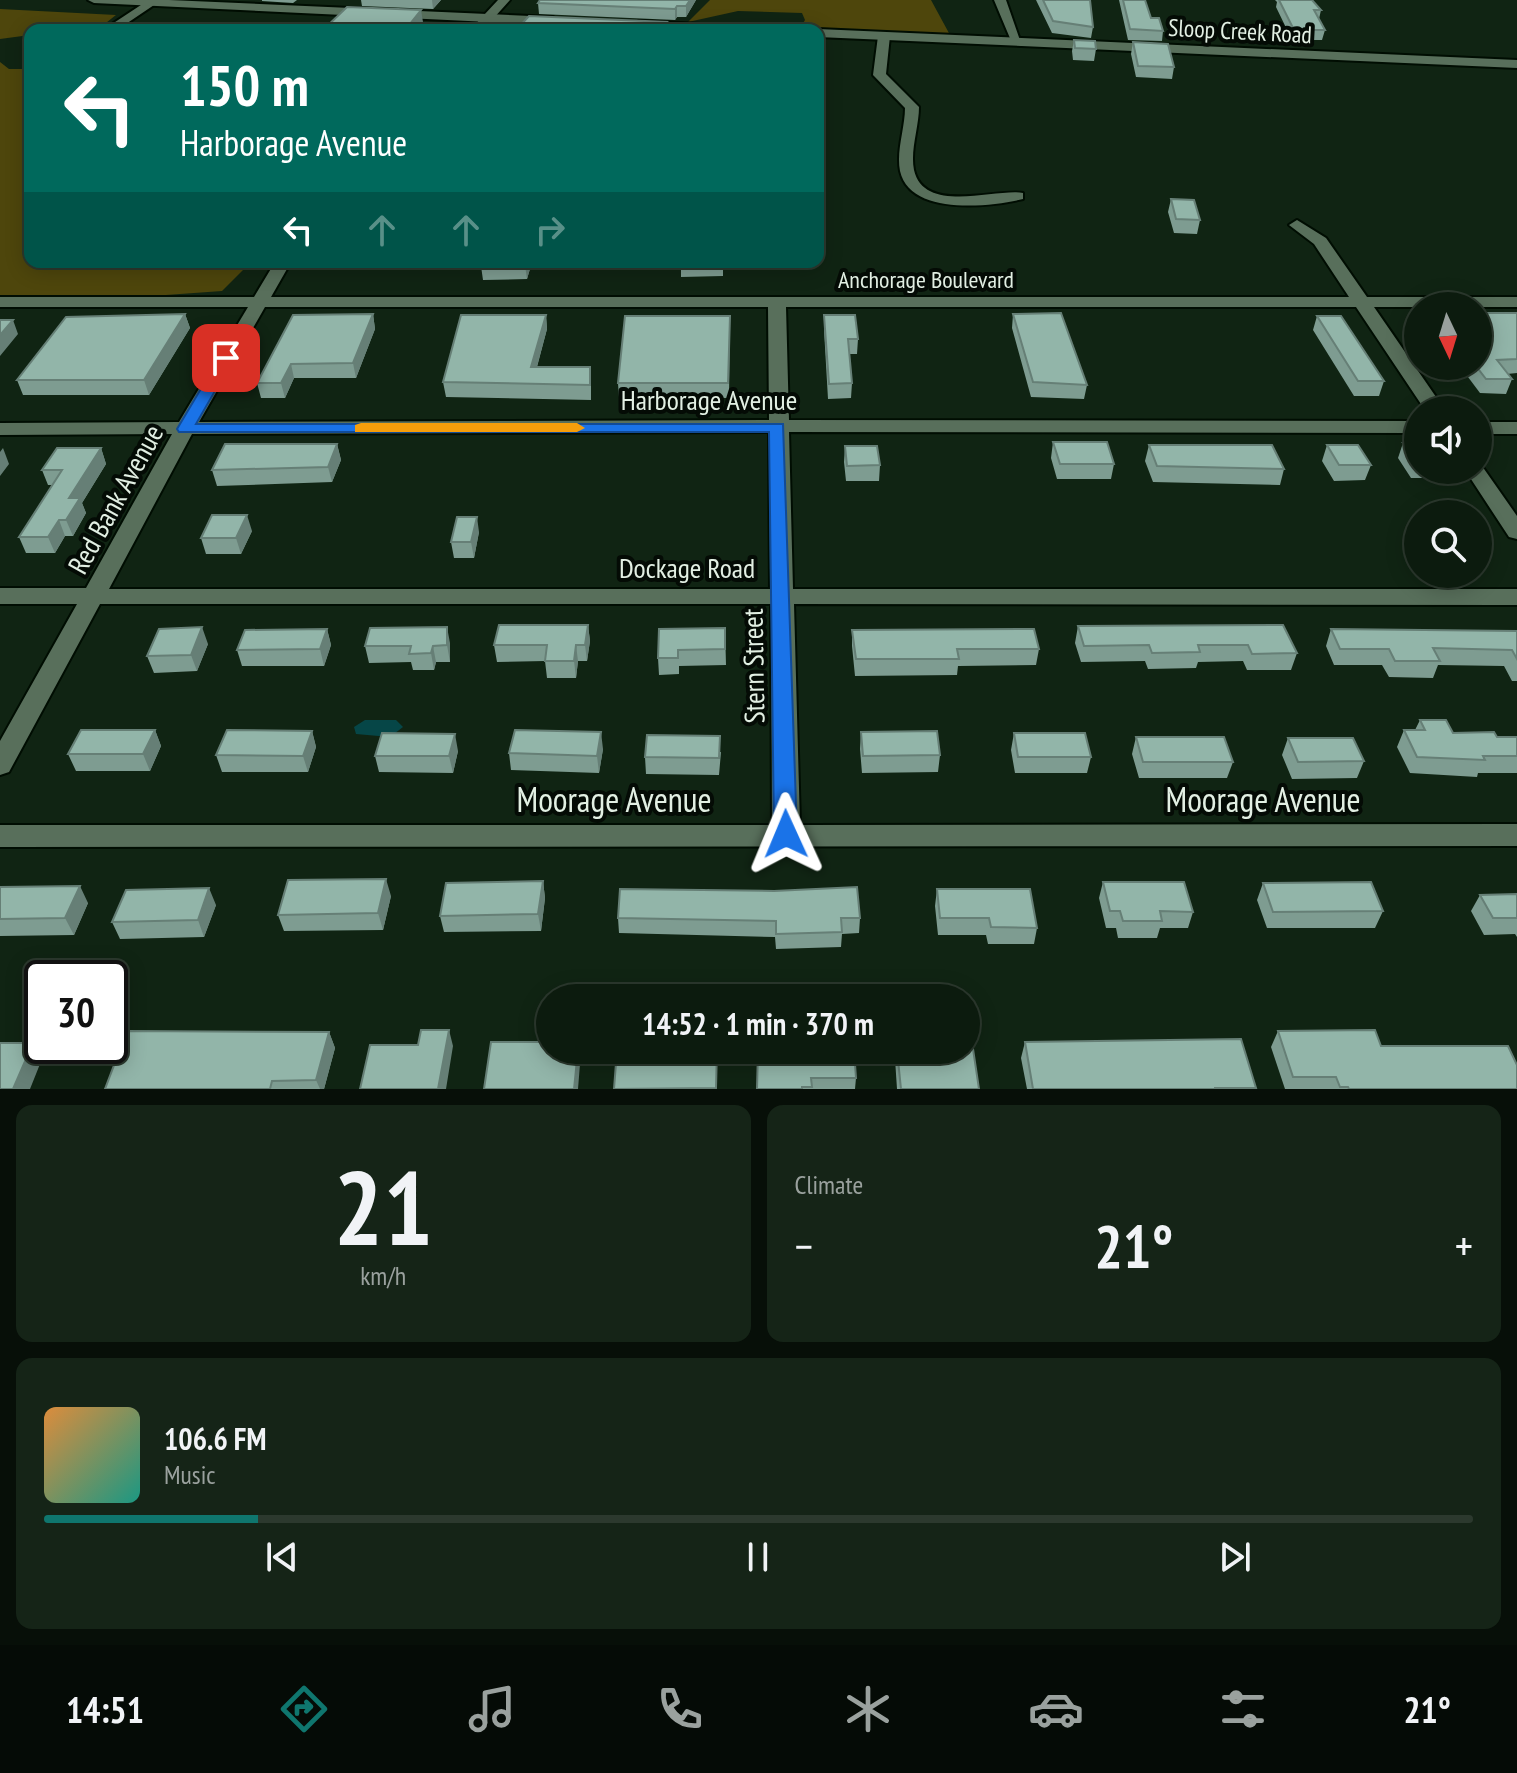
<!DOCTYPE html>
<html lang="en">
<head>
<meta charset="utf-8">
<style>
  :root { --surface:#0c1b0e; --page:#152417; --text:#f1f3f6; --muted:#9aa19e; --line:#2c392e; --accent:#0f766e }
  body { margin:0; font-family:"PT Sans Narrow",sans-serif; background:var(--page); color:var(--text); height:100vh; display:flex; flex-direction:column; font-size:30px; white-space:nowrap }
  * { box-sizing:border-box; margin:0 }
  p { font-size:26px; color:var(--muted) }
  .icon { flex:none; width:44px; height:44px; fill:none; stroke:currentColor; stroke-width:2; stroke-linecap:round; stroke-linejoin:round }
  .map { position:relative; height:1089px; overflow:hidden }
  .panel { display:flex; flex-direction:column; gap:16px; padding:16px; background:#070f08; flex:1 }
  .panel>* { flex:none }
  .guide { position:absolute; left:24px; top:24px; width:800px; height:244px; border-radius:16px; box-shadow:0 4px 20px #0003,0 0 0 2px var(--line); background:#00695c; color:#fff; overflow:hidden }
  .needle { width:52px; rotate:176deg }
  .buttons { position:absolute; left:1404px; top:292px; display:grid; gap:16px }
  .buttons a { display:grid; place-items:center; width:88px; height:88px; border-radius:50%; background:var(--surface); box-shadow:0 4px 20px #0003,0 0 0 2px var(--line); font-size:40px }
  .speed { position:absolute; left:24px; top:960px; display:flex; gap:16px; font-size:40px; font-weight:700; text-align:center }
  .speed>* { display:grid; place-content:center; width:104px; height:104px; border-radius:50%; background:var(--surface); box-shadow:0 4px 20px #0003,0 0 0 2px var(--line); line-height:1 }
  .speed .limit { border:4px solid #111; border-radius:12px; background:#fff; color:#111 }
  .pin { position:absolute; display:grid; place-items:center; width:68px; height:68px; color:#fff; margin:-34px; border-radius:16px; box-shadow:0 4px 12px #0006 }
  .me { position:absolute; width:88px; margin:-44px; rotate:359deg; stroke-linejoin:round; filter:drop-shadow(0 0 6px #0008) }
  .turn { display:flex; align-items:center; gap:28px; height:168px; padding:0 24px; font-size:36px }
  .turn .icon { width:104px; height:104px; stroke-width:2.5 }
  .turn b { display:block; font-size:56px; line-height:68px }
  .lanes { display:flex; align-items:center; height:76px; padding:0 24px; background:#0003; justify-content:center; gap:40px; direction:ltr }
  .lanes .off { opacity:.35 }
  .big { font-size:60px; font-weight:700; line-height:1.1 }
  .panel .tile { flex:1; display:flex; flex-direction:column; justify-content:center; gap:12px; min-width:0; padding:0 28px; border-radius:16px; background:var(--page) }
  .panel .dial { align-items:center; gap:0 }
  .dial b { font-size:104px; line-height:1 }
  .song { display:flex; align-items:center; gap:24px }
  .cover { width:96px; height:96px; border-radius:12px; background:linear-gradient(135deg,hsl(30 70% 55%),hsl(170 70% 35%)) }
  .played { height:8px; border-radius:4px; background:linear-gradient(90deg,var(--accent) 15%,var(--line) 15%) }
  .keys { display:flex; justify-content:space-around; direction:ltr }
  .heat { display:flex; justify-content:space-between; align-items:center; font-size:44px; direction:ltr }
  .panel .tiles { flex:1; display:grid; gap:16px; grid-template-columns:1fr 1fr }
  .tile:last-child { grid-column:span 2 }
  .trip { position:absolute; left:536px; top:984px; width:444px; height:80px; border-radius:40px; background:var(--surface); box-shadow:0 4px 20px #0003,0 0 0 2px var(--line); font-weight:700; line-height:80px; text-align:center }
  .tabs { display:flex; height:128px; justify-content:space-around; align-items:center; background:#050b06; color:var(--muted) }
  .tabs .icon { width:56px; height:56px }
  .tabs .selected { color:var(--accent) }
  .tabs b { font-size:36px; color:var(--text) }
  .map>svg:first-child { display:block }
</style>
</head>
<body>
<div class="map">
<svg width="1517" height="1089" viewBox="0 0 1517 1089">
  <rect width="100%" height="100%" fill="#102413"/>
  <path fill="#4e460c" d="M710,0H931L950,35L800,28L805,20L802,13L738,11L688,22Z
    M0,9L116,15L97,30H30V35L0,39Z
    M0,62L9,69H30V262H251L222,291L166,295L0,296Z"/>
  <path fill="#064647" d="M365,720H396L403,727L390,737L356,734L354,727Z"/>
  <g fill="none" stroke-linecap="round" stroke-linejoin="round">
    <g stroke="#000d02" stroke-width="4">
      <path id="minor" d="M498,0H510L483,30H470Z
        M994,0H1006L1022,46L1012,43Z
        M147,1L157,3L117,30H103Z
        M884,32L890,36L886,74L919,107C919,127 910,150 914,170C924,215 997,188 1023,193V199C990,207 910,216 900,171C896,151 905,128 905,108L873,75L878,36Z
        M1297,220L1326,238L1367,297H1517V307H1374L1445,410H1425L1356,307H786L789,420L1418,421V433L789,432L793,589H1517V605L794,604L800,825L1517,824V846L0,847V825H772L771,604H100L9,772L0,775V741L77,604H0V588H86L172,434L0,435V423L179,422L248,307H0V297H254L275,262H291L271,297H1349L1314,244L1289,225ZM265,307H768L769,420L199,422ZM769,432L770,589H109L192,434Z
        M1478,422H1517V434H1478Z
        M1478,465L1482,466L1517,516V539L1509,537L1465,470H1478Z"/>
    </g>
    <g stroke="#000d02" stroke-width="4">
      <path id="tertiary" d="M88,0H169L553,17L559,21L553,25L94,3Z
        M639,21L742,26L748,30L635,28L633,25Z
        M818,29L1517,60V68L818,37Z"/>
    </g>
    <use href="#minor" fill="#586f5b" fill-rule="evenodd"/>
    <use href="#tertiary" fill="#586f5b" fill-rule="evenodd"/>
  </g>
  <path fill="#7e9c91" d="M262,0H297L293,3L262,1Z
    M361,0H441L433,9L362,6Z
    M540,0H696L686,17H677L675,20L539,14L538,3Z
    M1036,0H1090L1093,27L1091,38L1052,33Z
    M1119,0H1145L1151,18L1163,31L1162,41L1128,40Z
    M1275,0H1312L1321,10L1319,19L1325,30L1322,40H1292L1276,7L1277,2Z
    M1074,40L1096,49L1094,61L1073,60L1072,51Z
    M1133,42L1174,67L1172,79L1136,77L1131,54Z
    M1171,199L1200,220L1197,234L1174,233L1168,212Z
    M482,262H532L527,279L483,280L481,266Z
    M681,262H723V276L681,277Z
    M1478,313H1517V373L1507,374L1512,379L1506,394L1480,393L1462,369L1463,366H1478Z
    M185,314L190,328L149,395H23L17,380Z
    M373,314L375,329L356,378H294L285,398H261L257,383Z
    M1013,314L1087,385L1084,399L1031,397L1012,328Z
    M546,315L547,329L537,367L591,381V400L446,397L443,382Z
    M824,315L858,339L857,354H849L852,383L851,398L828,399L824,330Z
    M730,316L729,398L619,397L618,383Z
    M1317,316L1384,381L1379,396H1354L1313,330Z
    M1053,442L1114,464L1111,479H1057L1051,458Z
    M1418,442V470H1437L1434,478H1411L1398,458L1403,443Z
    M337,444L341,460L332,482L217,486L212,470Z
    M1149,445L1284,469L1280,485L1153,482L1145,461Z
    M1327,445L1371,465L1365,480L1334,481L1322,461Z
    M845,446L880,465L879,481H846L844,462Z
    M101,448L106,464L82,503L86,513L73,536H65L55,553H26L19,537L53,485H48L42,470Z
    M252,531L241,554H206L201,538Z
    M479,532L474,558H454L451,542Z
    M588,625L590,641L587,661H578L576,678H547L545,661L497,662L494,645Z
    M1283,625L1297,653L1291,670H1247L1243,661L1198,662L1196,668L1148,669L1145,661L1081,662L1075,643L1078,626Z
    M725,628L726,665L679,666V674L659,675L658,658Z
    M327,629L331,645L324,666H242L237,650Z
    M1331,629L1517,631V681H1512L1504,666L1438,665L1433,678L1389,677L1382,665H1334L1326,646Z
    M852,630L1039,649L1036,665L958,666L957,675L855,676L852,646Z
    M450,643V662H436L434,670H413L411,662L369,663L365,646Z
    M208,644L197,671L154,673L147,656Z
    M1420,720L1453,733L1497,737H1517V773H1478L1477,777L1410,773L1397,747L1404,730H1415Z
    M155,730L161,746L150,771H76L68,754Z
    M312,731L316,747L308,772H222L216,755Z
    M861,732L940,755L938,772L862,773L860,749Z
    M1014,733L1091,757L1087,773H1015L1011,750Z
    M1136,737L1233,762L1227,778H1139L1132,754Z
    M1288,738L1364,761L1357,778L1292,779L1282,755Z
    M603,749L599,773L511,770L509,753Z
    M458,751L453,773L379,772L375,756Z
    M721,752L719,775L646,774L645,757Z
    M543,881L545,898L541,931L444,932L440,916Z
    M1103,882L1193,912L1188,928H1160L1157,938H1118L1116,928H1106L1099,898Z
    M1263,883L1383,911L1375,928H1267L1257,900Z
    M0,887L88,903L74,935L0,936Z
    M937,889L1037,928L1034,944H988L986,935H938L935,906Z
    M1517,894V937L1515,934L1484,935L1471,911L1480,895Z
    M391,896L383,930L284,931L278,915Z
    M216,905L204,937L120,939L112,922Z
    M618,918H860L859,933L842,934L841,947L776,949L775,937L619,933Z
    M1278,1031L1381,1046L1517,1089H1285L1271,1047Z
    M329,1032L335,1048L324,1089H105Z
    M1025,1042L1256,1088L1255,1089H1027L1021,1058Z
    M758,1050L856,1078L855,1089H757Z
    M896,1050H966L979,1089H897L895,1059Z"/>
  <path fill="#667f76" d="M432,0H441L433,9Z
    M690,0H696L686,17V6Z
    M677,6V17L675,20V9Z
    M421,10L423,22L416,30H405Z
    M526,262H532L527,279L525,265Z
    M185,314L190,328L149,395L144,380Z
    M373,314L375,329L356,378L353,363Z
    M546,315L547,329L533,381L531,367Z
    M13,320L18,334L0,356V335Z
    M291,364L294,378L285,398L281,383Z
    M337,444L341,460L332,482L328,467Z
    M3,448L9,464L0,476V452Z
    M101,448L106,464L82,503L86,513L73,536L66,520L69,498Z
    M247,515L252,531L241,554L236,538Z
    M477,517L479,532L474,558L471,542Z
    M59,520L65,536L55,553L48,537Z
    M588,625L590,641L587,661L585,645Z
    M202,627L208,644L197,671L191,655Z
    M447,627L450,643V662L447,645Z
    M327,629L331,645L324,666L320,649Z
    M576,645L578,661L576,678L574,661Z
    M433,646L436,662L434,670L431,653Z
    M155,730L161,746L150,771L143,754Z
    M312,731L316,747L308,772L303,756Z
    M601,732L603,749L599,773L597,756Z
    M455,734L458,751L453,773L449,756Z
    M386,879L391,896L383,930L378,913Z
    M543,881L545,898L541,931L538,914Z
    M80,886L88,903L74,935L65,918Z
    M209,888L216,905L204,937L198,920Z
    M449,1030L453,1046L446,1089H438Z
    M329,1032L335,1048L324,1089H320L316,1080Z
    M33,1043L42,1059L30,1089H13Z
    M578,1050L580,1064L578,1089H574Z"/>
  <path fill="#92b5a9" stroke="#667f76" stroke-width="2" d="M540,0H690L686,6H677L675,9L538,3Z
    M1043,0H1090L1093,27L1053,21Z
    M1123,0H1145L1151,18H1159L1163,31L1130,29Z
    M1279,0H1312L1321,10H1314L1325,30H1294Z
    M347,7L421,10L405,30H323Z
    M529,16L667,22L662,30H516Z
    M1074,40L1095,41L1096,49L1075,48Z
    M1133,42L1168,44L1174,67L1138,66Z
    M1171,199L1194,200L1200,220L1176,219Z
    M482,262H526L525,265L481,266Z
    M681,262H723L681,263Z
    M1061,313L1087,385L1033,382L1013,314Z
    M1478,313H1517V359L1497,360L1512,379H1486L1476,366H1478V354H1482L1478,349Z
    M185,314L144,380H17L66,317Z
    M373,314L353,363L291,364L281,383H257L293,315Z
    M461,315H546L531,367H590V385L443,382Z
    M824,315H855L858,339H848L852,383L829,384Z
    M625,316H730L728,383H618Z
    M1317,316H1341L1384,381H1358Z
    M0,320H13L0,335Z
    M1053,442H1107L1114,464H1060Z
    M1418,442V462H1416L1403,443Z
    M225,444H337L328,467L212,470Z
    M1149,445H1272L1284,469L1157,466Z
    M1327,445H1358L1371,465H1339Z
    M845,446H877L880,465L847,466Z
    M57,448H101L69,498H80L66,520H59L48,537H19L62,470H42Z
    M212,515H247L236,538H201Z
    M457,517H477L471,542H451Z
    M499,625H588L585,645H576L574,661H545L547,645H494Z
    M1283,625L1297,653L1252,654L1248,645H1198L1200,652L1152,653L1149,645L1084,646L1078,626Z
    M202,627L191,655L147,656L159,629Z
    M447,627V645L433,646L431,653L409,654L411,646H365L370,628Z
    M725,628V649L678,650V658H658L659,629Z
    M327,629L320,649L237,650L245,630Z
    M1034,629L1039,649H957L959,659H856L852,630Z
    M1331,629L1517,631V659L1512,650L1433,648L1440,661H1395L1389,649H1340Z
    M1420,720H1446L1453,733L1494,732L1497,737H1517V756H1483L1485,760L1417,757L1404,730H1425Z
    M81,730H155L143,754H68Z
    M227,730L312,731L303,756L216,755Z
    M515,730L601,732L597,756L509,753Z
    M937,731L940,755L863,756L861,732Z
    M382,733L455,734L449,756H375Z
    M1014,733H1085L1091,757H1018Z
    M647,735L720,736L719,758L645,757Z
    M1136,737H1224L1233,762H1143Z
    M1288,738H1353L1364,761L1298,762Z
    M386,879L378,913L278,915L288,880Z
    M543,881L538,914L440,916L446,883Z
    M1103,882H1184L1193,912L1160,911L1162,921H1123L1120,911H1110Z
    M1371,882L1383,911L1273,912L1263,883Z
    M80,886L65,918L0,919V887Z
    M857,887L860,918H841L842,932L776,934V921L618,918L620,889L774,891Z
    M209,888L198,920L112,922L126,890Z
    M937,889H1030L1037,928L991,927L989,918H940Z
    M1517,894V918H1493L1480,895Z
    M421,1030H449L438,1089H360L370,1045H418Z
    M1375,1030L1381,1046H1508L1517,1065V1089H1349L1348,1087H1340L1336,1077H1293L1278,1031Z
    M127,1031L329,1032L316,1080L272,1081L270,1089H105Z
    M1241,1039L1256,1088H1215V1089H1033L1025,1042Z
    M491,1042H545L544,1048H550V1050H578L574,1089H484Z
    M966,1042H972L979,1089H901L897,1050H966Z
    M0,1043H33L13,1089H0Z
    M617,1050H717L716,1088L614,1089Z
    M758,1050H854L856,1078H811L812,1087H802V1089H757Z"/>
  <path fill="#1a73e8" stroke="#114b97" stroke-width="2" d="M221,355L234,358L196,424H783L797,834L794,841H778L774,834L769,432H179L177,429Z"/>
  <path fill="#f59e0b" d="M361,423H577L585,428L577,432H355V425Z"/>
  <g text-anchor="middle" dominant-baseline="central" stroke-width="8" stroke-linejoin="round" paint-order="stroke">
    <g font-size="24" fill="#e2efe3" stroke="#040b05">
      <text transform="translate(1240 31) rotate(3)">Sloop Creek Road</text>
      <text x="926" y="279">Anchorage Boulevard</text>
    </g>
    <g font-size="28" fill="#e2efe3" stroke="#040b05">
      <text x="709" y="399">Harborage Avenue</text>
      <text transform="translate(115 499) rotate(-61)">Red Bank Avenue</text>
      <text x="687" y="567">Dockage Road</text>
      <text transform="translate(753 666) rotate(-91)">Stern Street</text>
    </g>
    <g font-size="34" fill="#e2efe3" stroke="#040b05">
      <text x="614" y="799">Moorage Avenue</text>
      <text x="1263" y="799">Moorage Avenue</text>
    </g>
  </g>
</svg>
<div class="buttons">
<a><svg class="needle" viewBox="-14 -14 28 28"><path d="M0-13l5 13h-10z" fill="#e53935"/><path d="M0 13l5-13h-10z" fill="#9aa19e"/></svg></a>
<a><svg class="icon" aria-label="sound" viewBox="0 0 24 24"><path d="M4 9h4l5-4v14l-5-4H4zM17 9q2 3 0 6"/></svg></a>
<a><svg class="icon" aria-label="search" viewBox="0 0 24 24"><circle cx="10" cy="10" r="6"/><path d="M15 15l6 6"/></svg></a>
</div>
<div class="speed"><div class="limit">30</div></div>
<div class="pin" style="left:226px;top:358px;background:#d93025"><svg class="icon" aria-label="arrive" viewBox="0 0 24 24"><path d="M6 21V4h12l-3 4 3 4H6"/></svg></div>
<svg class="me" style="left:786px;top:834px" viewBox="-20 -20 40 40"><path d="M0-17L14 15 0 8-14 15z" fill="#1a73e8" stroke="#fff" stroke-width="4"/></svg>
<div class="trip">14:52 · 1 min · 370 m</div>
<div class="guide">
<div class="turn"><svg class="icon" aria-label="left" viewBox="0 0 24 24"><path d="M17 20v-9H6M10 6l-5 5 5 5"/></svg><div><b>150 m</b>Harborage Avenue</div></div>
<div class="lanes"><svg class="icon" aria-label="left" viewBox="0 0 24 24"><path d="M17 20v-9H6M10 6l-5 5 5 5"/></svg><svg class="icon off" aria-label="ahead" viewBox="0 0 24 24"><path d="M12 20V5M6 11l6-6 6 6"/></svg><svg class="icon off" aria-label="ahead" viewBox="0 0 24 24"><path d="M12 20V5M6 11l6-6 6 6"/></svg><svg class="icon off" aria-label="right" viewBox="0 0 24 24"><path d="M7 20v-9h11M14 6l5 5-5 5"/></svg></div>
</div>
</div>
<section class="panel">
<div class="tiles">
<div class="tile dial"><b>21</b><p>km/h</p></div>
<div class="tile"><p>Climate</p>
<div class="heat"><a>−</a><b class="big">21°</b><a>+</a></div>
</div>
<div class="tile">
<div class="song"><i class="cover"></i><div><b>106.6 FM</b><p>Music</p></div></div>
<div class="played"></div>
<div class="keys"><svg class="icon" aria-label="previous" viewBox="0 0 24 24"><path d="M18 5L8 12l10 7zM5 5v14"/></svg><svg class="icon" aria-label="pause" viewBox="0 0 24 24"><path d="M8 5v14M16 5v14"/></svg><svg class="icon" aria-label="next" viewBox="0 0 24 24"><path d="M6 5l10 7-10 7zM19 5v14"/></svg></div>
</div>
</div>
</section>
<nav class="tabs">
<b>14:51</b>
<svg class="icon selected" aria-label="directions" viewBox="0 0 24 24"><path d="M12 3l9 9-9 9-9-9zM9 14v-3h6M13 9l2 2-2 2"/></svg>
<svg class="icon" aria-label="music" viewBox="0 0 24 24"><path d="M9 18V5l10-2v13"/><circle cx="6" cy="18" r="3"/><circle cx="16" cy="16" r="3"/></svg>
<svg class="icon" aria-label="phone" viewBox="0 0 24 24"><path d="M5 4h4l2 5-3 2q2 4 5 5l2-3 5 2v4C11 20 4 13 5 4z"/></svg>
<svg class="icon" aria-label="climate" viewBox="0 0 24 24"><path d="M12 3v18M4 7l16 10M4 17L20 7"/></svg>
<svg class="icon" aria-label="car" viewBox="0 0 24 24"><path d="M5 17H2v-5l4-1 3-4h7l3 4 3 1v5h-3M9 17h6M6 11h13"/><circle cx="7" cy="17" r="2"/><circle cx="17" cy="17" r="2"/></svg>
<svg class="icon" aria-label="filters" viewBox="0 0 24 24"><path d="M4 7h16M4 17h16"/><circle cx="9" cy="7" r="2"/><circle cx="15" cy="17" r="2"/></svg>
<b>21°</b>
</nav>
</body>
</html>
